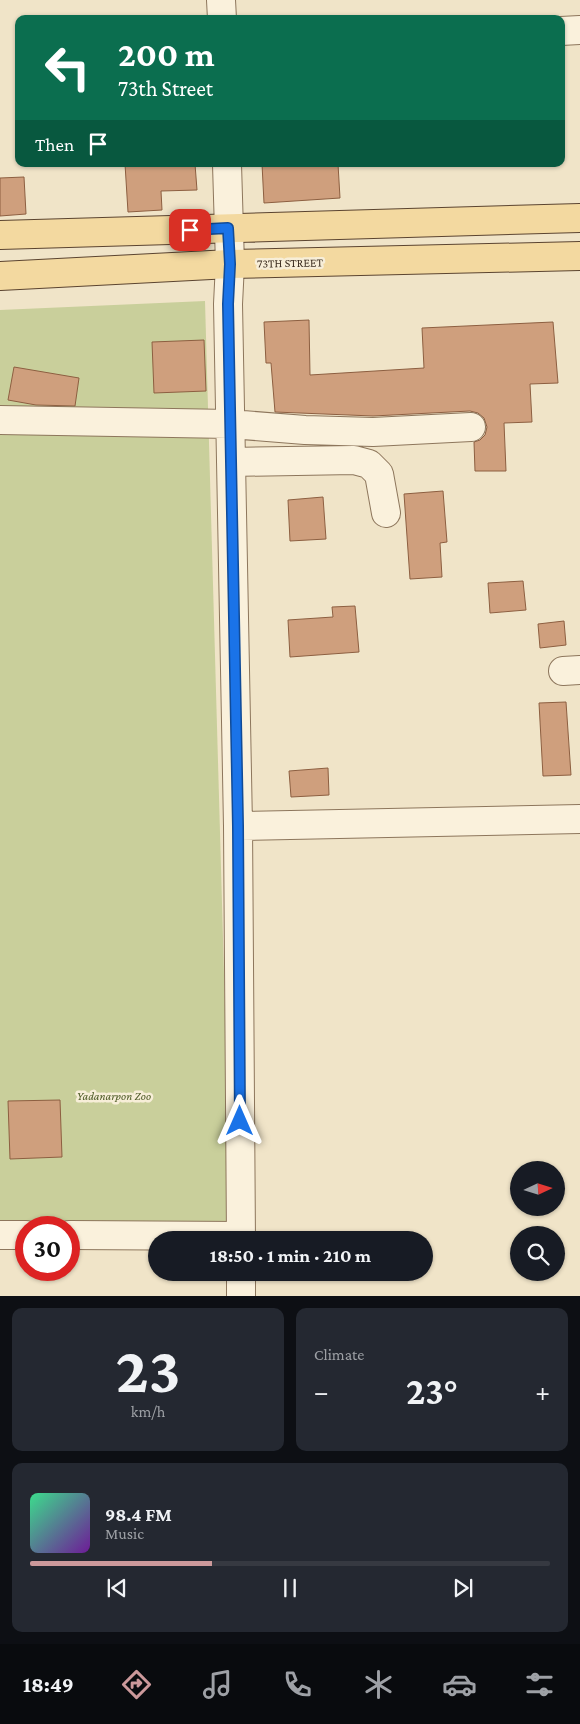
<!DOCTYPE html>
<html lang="en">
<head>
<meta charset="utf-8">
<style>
  :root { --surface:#171b24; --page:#242831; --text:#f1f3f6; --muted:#9ea1a6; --line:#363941; --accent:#cc999b }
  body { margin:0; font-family:"Crimson Pro",serif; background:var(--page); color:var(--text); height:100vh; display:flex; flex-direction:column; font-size:19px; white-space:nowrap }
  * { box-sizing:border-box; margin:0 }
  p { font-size:16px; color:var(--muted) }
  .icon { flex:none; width:28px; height:28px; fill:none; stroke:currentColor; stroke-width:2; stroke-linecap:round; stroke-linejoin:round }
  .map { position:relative; height:1296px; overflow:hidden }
  .panel { display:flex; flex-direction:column; gap:12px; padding:12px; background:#0d0f14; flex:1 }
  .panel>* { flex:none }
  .top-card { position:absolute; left:15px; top:15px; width:550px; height:152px; border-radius:10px; box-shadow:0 1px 4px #0004; background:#0b6e4f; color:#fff; overflow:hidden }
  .needle { width:32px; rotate:86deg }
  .fabs { position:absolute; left:510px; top:1161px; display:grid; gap:10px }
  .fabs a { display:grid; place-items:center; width:55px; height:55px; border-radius:50%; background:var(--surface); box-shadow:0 1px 4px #0004; font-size:25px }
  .speed { position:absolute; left:15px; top:1216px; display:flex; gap:10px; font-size:25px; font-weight:700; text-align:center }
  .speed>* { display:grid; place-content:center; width:65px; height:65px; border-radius:50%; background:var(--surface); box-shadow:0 1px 4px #0004; line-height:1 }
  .speed .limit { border:8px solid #d22; background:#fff; color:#111 }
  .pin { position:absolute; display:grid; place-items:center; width:42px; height:42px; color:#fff; margin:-21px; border-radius:10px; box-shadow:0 2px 8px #0006 }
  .me { position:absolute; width:55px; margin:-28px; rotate:0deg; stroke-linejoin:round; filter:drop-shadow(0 0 4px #0008) }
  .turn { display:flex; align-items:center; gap:18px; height:105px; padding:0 20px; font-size:22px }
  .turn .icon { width:65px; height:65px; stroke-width:2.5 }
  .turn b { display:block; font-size:35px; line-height:42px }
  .then { display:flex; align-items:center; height:48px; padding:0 20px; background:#0003; gap:10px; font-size:19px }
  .big { font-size:38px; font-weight:700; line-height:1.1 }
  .panel .card { flex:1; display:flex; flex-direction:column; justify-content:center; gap:8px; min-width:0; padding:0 18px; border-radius:10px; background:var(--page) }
  .panel .dial { align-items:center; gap:0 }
  .dial b { font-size:65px; line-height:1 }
  .song { display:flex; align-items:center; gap:15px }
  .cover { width:60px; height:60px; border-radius:8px; background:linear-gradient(135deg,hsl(150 70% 55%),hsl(280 70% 35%)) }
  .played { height:5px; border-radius:2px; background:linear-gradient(90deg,var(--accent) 35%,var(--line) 35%) }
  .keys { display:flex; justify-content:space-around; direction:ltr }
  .heat { display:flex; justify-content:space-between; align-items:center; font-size:28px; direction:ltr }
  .panel .tiles { flex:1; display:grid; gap:12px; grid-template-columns:1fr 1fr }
  .card:last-child { grid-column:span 2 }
  .trip { position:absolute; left:148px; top:1231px; width:285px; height:50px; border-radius:25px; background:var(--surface); box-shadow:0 1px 4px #0004; font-weight:700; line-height:50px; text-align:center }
  .dock { display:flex; height:80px; justify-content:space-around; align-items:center; background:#090b0e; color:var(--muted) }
  .dock .icon { width:35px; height:35px }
  .dock .current { color:var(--accent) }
  .dock b { font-size:22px; color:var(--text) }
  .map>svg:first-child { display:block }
</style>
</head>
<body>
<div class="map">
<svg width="580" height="1297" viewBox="0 0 580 1297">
  <rect width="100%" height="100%" fill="#f0e4c8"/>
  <path fill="#c9cf9b" d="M205,301L231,1222L0,1224V310Z"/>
  <path fill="#cf9f7d" stroke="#8d5f41" d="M125,164H195L197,190L161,191L162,210L128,212Z
    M262,164H338L340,198L264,203Z
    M24,177L26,214L0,216V178Z
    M309,320L310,375L424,368L422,328L553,322L558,383L530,384L532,422L504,423L506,471H475L474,442L480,440L485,435L487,427L484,418L478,413L470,411L373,416L275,412L271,363H266L264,322Z
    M204,340L206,391L154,393L152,342Z
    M14,367L79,378L75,406L36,405L8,400Z
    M443,491L447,542L440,543L442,577L410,579L404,494Z
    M323,497L326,539L290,541L288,500Z
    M523,581L526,610L490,613L488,583Z
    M355,606L359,652L290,657L288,620L333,617L332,607Z
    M564,621L566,645L540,648L538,624Z
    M566,702L571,775L543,776L539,703Z
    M328,768L329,795L291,797L289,771Z
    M60,1100L62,1157L10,1159L8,1101Z"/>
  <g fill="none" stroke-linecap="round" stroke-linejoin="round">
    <g stroke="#8d765c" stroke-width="30">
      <path id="minor" d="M221,0L222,19
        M561,31L580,30
        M227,164L230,264L228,304L238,826L241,1240
        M0,420L230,424L305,430L373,432L471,427
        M231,462L354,460L369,464L379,474L386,513
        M563,671L580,670
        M238,826L580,819
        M0,1235H26
        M69,1235L241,1236
        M241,1272V1297"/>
    </g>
    <g stroke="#5b4430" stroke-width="30">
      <path id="primary" d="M0,235L580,218
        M0,276L230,264L580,256"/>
    </g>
    <use href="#minor" stroke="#faf1dc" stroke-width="28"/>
    <use href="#primary" stroke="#f3d9a0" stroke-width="28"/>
  </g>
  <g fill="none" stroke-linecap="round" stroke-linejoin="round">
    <g stroke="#114b97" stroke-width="12">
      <path id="route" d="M190,230L228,228L230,264L228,304L238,826L240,1121"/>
    </g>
    <use href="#route" stroke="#1a73e8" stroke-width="9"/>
  </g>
  <g text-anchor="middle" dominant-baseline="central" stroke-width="5" stroke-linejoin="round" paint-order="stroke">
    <g font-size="12" fill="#3d2e20" stroke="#f7eed8">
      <text transform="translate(290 263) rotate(-1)">73TH STREET</text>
    </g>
    <g font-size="12" font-style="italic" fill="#4d5a26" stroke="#f7eed8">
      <text x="114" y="1096">Yadanarpon Zoo</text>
    </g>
  </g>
</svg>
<div class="fabs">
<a><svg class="needle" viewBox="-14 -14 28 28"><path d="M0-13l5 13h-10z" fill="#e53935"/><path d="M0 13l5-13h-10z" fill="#9ea1a6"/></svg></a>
<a><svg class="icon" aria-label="search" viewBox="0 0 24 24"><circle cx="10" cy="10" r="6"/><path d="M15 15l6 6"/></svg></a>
</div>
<div class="speed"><div class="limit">30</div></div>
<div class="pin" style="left:190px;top:230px;background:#d93025"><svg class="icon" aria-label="arrive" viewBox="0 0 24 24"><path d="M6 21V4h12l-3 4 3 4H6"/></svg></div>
<svg class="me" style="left:240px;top:1121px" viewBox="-20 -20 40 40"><path d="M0-17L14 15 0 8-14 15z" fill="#1a73e8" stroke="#fff" stroke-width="4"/></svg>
<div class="trip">18:50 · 1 min · 210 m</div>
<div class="top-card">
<div class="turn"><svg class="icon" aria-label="left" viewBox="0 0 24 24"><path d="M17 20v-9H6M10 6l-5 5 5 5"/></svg><div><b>200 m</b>73th Street</div></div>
<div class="then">Then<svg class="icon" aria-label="arrive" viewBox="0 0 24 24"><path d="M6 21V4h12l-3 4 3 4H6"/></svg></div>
</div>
</div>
<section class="panel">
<div class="tiles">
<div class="card dial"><b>23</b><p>km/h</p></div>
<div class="card"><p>Climate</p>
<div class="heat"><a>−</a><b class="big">23°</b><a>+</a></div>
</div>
<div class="card">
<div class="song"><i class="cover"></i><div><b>98.4 FM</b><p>Music</p></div></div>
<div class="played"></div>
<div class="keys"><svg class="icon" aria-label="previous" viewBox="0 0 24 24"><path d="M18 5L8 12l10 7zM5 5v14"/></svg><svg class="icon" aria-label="pause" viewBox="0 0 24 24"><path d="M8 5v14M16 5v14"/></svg><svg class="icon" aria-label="next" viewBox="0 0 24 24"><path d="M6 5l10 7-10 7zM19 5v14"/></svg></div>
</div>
</div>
</section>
<nav class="dock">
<b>18:49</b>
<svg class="icon current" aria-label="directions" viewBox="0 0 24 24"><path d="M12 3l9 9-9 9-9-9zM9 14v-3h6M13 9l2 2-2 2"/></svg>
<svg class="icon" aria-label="music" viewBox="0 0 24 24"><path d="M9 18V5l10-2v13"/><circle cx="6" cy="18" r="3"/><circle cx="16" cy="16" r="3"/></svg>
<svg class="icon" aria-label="phone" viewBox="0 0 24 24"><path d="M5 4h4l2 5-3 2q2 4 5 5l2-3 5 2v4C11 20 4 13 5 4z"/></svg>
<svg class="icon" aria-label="climate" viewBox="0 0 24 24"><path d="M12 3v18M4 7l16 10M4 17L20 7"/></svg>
<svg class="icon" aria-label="car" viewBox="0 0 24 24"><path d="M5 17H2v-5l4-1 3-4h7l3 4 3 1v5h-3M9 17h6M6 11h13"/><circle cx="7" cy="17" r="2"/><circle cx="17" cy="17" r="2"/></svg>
<svg class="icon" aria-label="filters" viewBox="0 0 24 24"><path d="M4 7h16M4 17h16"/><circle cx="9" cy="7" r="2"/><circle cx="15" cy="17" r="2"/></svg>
</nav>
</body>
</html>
